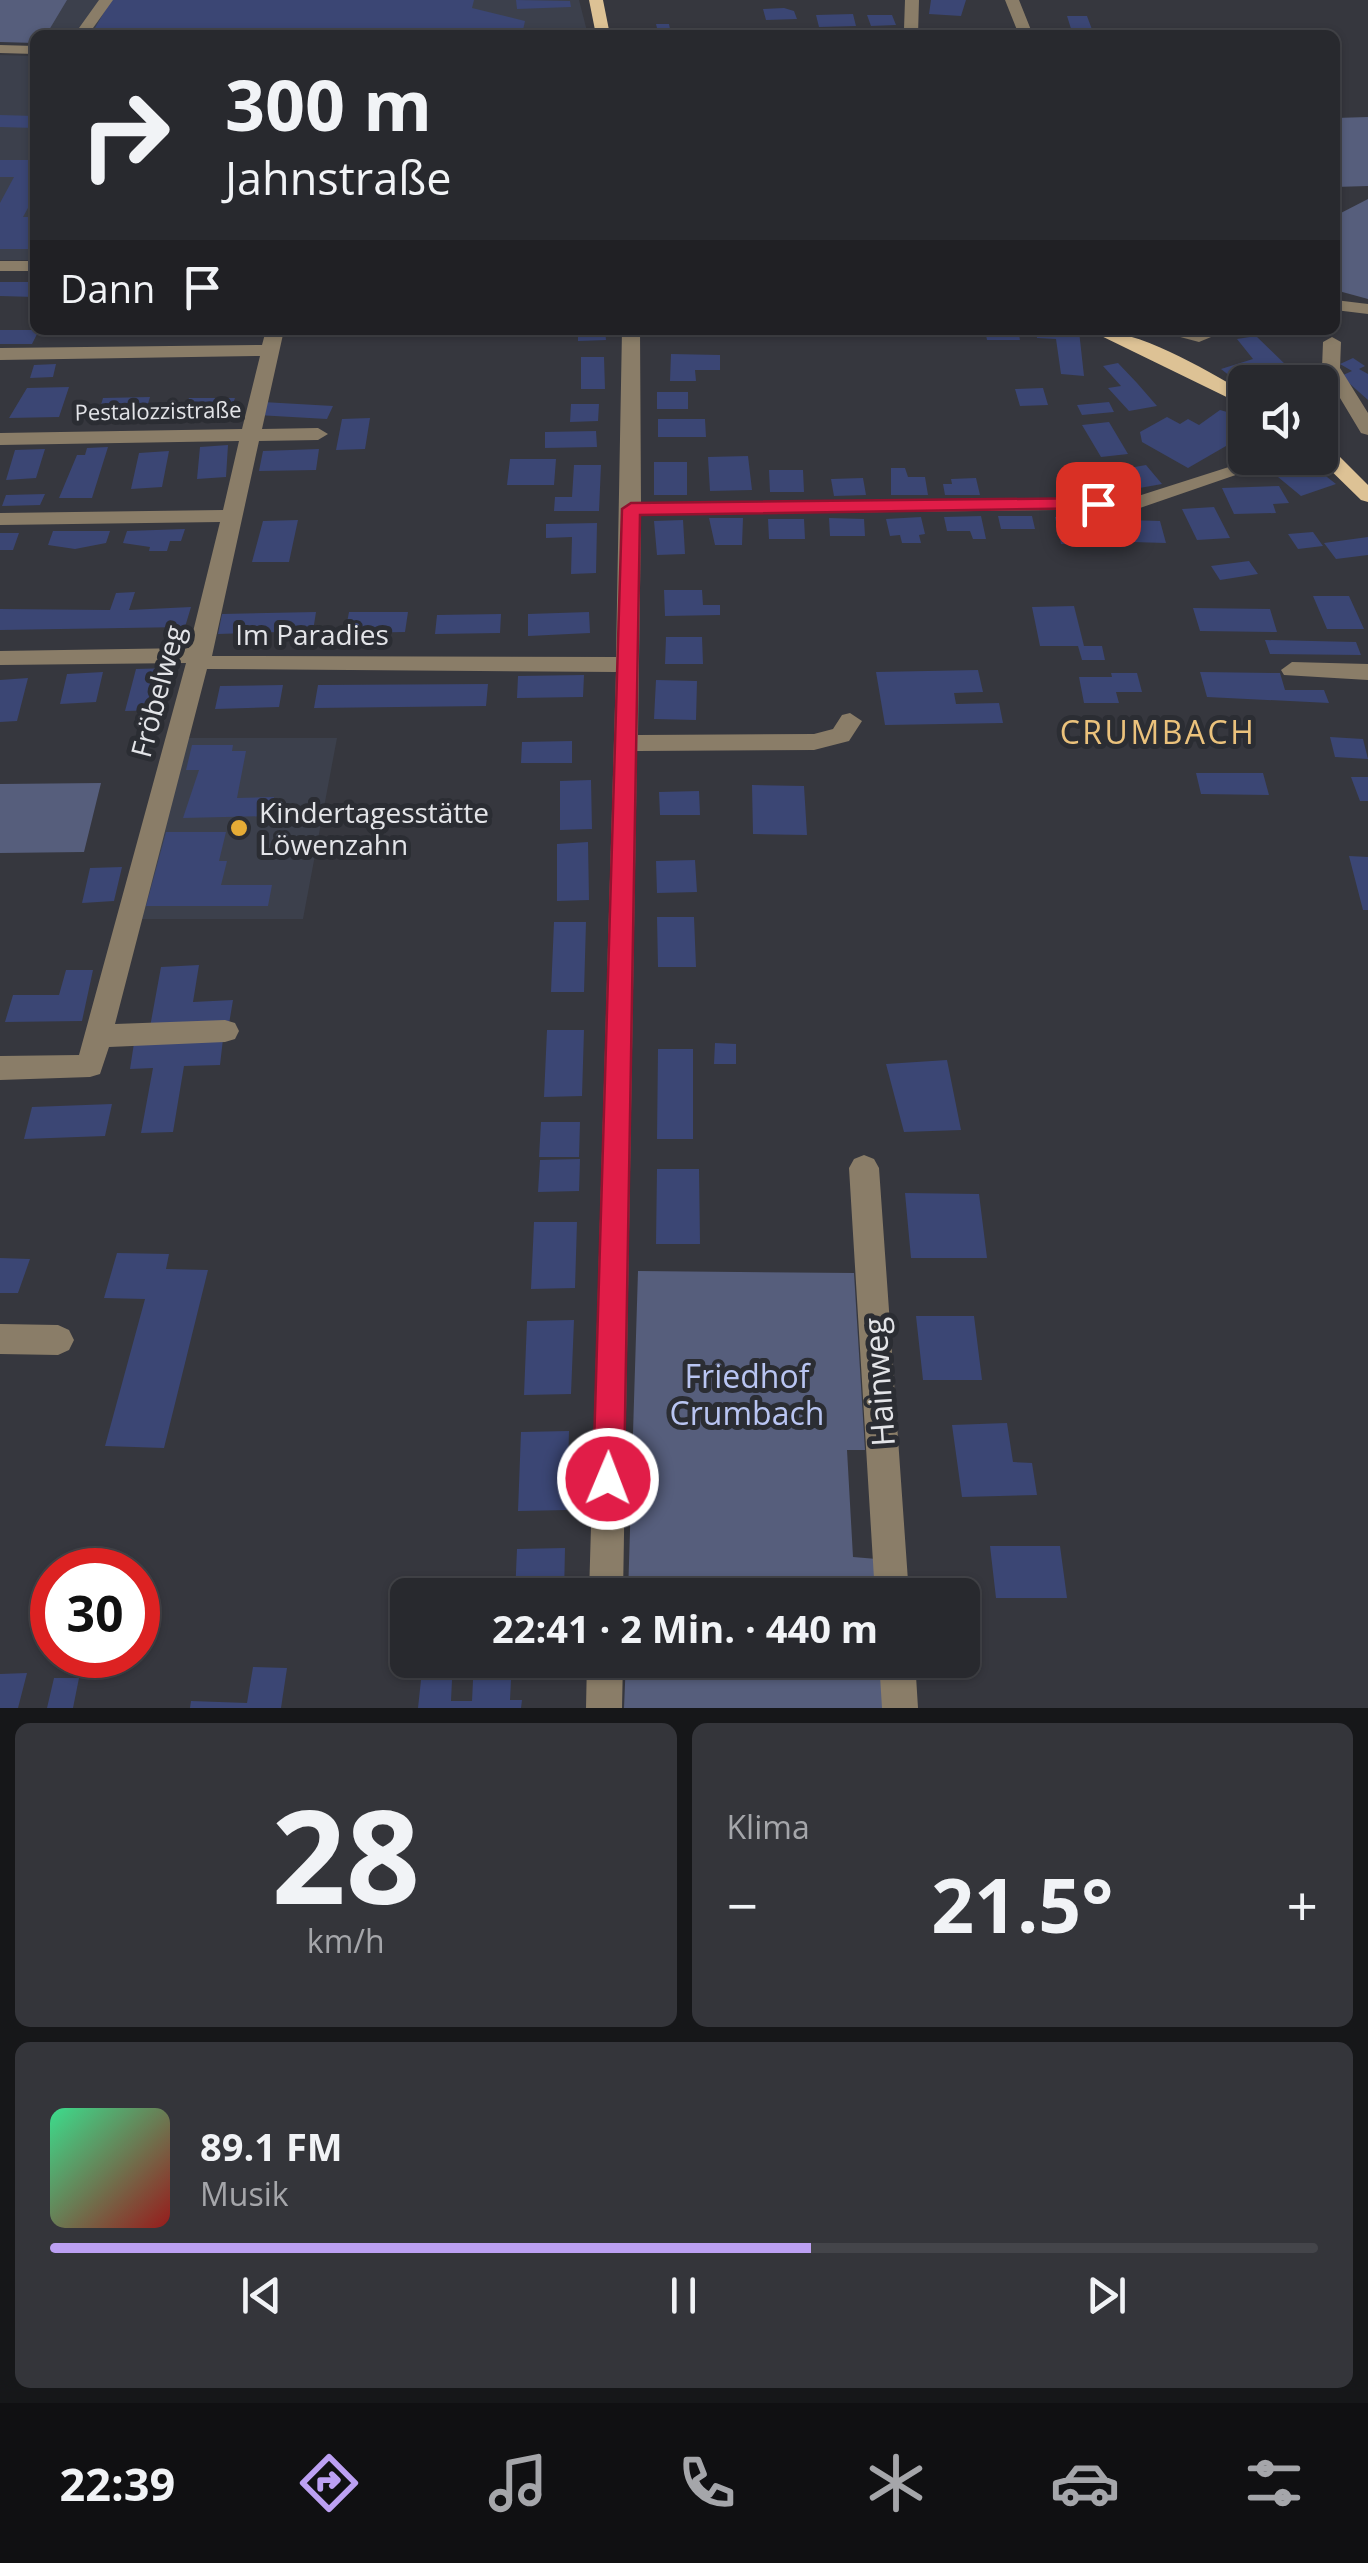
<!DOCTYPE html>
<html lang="de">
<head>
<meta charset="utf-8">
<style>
  :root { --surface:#28292e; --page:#34353a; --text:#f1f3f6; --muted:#a5a6aa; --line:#44454a; --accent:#bca0f2 }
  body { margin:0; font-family:"Open Sans",sans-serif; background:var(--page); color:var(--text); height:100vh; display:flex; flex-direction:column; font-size:38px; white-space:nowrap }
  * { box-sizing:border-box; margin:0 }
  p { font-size:32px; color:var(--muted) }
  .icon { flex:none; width:55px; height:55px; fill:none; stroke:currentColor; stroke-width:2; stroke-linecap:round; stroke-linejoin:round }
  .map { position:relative; height:1708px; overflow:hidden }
  .details { display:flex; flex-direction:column; gap:15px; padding:15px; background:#161719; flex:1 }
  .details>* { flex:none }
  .top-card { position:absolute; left:30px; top:30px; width:1310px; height:305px; border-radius:15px; box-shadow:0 2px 8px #0004,0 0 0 2px var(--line); background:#28292e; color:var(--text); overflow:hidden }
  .fabs { position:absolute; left:1228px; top:365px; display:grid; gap:20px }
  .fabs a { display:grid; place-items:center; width:110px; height:110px; border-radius:15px; background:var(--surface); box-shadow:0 2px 8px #0004,0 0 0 2px var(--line); font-size:50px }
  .speed { position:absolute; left:30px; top:1548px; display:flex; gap:20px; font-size:50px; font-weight:700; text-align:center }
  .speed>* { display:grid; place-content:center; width:130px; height:130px; border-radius:50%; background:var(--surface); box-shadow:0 2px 8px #0004,0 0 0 2px var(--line); line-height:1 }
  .speed .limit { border:15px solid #d22; background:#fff; color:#111 }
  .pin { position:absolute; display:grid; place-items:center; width:85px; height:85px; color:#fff; margin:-42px; border-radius:20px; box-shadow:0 5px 15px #0006 }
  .me { position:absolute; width:110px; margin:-55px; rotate:1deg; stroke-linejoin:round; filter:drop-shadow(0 0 8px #0008) }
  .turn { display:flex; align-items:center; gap:35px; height:210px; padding:0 30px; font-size:45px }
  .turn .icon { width:130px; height:130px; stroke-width:2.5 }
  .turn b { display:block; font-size:70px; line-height:85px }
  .then { display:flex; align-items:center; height:95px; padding:0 30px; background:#0003; gap:20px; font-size:38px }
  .big { font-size:75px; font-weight:700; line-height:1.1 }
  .details .widget { flex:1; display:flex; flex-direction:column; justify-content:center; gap:15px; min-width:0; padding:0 35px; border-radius:15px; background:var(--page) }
  .details .dial { align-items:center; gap:0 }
  .dial b { font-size:130px; line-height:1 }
  .song { display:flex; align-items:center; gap:30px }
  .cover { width:120px; height:120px; border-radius:15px; background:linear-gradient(135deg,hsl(150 70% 55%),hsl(0 70% 35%)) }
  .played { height:10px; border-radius:5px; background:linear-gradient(90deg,var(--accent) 60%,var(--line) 60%) }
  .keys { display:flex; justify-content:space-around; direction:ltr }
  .heat { display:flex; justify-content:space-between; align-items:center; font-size:55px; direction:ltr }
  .details .tiles { flex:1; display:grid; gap:15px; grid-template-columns:1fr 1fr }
  .widget:last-child { grid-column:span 2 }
  .trip { position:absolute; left:390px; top:1578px; width:590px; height:100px; border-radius:15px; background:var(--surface); box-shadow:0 2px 8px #0004,0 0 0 2px var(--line); font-weight:700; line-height:100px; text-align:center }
  .menu { display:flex; height:160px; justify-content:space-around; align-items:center; background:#101012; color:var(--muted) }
  .menu .icon { width:70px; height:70px }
  .menu .active { color:var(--accent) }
  .menu b { font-size:45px; color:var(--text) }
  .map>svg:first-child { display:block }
</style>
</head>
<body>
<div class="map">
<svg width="1368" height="1708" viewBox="0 0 1368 1708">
  <rect width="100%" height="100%" fill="#36373e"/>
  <path fill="#3c404c" d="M66,0H579L588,35H45Z
    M0,55L35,56V260H0Z
    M184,738H337L303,919H134Z"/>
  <path fill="#565e7c" d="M0,0H67L46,35H35V43L0,42Z
    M1368,117V186L1335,187V118Z
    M1368,199V299L1335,290V216Z
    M101,783L84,852L0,853V784Z
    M638,1271L854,1273L865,1450H847L853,1557L877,1559L880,1595H628Z
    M626,1660H884L887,1708H624Z"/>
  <path fill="#3b4674" d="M111,0H474L472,8L525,21L522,35H91Z
    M516,0L570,1L571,7L517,9Z
    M931,0H966L961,16L929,14Z
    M784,8L794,11L797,19L766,20L763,9Z
    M853,14L856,26L819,27L816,15Z
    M867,15H892L896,25L871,26Z
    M1067,16H1087L1094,35H1073Z
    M656,24H669L671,34L636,35L635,29L657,28Z
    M0,115L35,116V128L0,127Z
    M0,160H35V195L23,217H35V249H0V203L14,177H0Z
    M0,282H35V297L0,296Z
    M0,330H39L32,344H0Z
    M578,330H605L606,340L578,341Z
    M985,330H1018L1020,340H987Z
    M1036,330L1079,331L1084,376L1061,374L1056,339L1037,338Z
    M1256,336L1289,368L1240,384L1221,369L1253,359L1237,339Z
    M671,354L720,355V370H695L696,381H670Z
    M581,357H604L605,389H581Z
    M1353,358L1365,366L1359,369L1368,374V400L1341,376L1352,371L1340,364Z
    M1118,363L1137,383L1157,406L1129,411L1108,388L1121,386L1103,366Z
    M56,364L53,377L30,378L34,365Z
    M69,387L59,417L9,418L27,388Z
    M1043,388L1048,405L1020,406L1015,389Z
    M657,392H688V409H657Z
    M150,397L145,414L98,415L103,398Z
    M189,398H235L229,415L183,414Z
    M263,402L333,406L327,419L257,415Z
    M1109,402L1114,412L1082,415L1077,405Z
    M571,404H599L598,421L570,422Z
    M1220,410L1245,417V435L1188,468L1142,442L1140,432L1167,417L1180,424L1188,419L1199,425Z
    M370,418L365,449L336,450L342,419Z
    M658,419H705L706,437H658Z
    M1109,422L1128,454L1101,457L1082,425Z
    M596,431L597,447L545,448V432Z
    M228,445L226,477L197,479L200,447Z
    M108,447L92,498H59L77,455H85L87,448Z
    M45,449L36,478L6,480L15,450Z
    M319,449L316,470L259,471L263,451Z
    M169,451L162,487L131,489L139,453Z
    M748,456L752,490L710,491L708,457Z
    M510,459H556L554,485H507Z
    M654,462H687V495H654Z
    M574,465H601L599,511H554L555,497H572Z
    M1146,465L1162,484L1134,489L1118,470Z
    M1313,466L1336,484L1301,496L1278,477Z
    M891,468H905L908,477H925L928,495H891Z
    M769,470H803L804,492H770Z
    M863,478L866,495L834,496L831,479Z
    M976,478L980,495H945L943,484H952L951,479Z
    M1279,486L1289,503L1273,504L1276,513L1234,514L1222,488Z
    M45,494L40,505L2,506L6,495Z
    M1214,507L1230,538L1197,540L1182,509Z
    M981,516L986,539H973L970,531H947L944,517Z
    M998,516H1032L1035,529H1001Z
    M921,517L925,534L919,535L921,543H902L900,535L890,536L886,519Z
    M1055,517H1088L1095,544H1061Z
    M709,518H743L742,545H715Z
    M829,518L864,519L865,536H830Z
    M768,519H804L805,539H769Z
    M298,520L289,562H252L263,521Z
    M683,520L685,554L657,555L654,521Z
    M1126,520L1160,521L1166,543L1132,542Z
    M597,523L596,573L571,574L572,537L546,538V524Z
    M185,529L181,541H170L167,551H149L150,547L123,543L127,531Z
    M53,531H110L106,543L75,549L48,545Z
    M1313,532L1323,546L1298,549L1288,534Z
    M0,533H19L13,550H0Z
    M1368,537V555L1336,559L1324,543Z
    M1249,561L1258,574L1220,580L1211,566Z
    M664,590H702L703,605H720V615L665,616Z
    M135,592L129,610L191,607L185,627L0,630V609L110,610L116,593Z
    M1313,596H1349L1364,629H1327Z
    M1074,606L1084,646H1102L1105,660H1082L1078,646H1040L1032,607Z
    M1193,608L1270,609L1277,632L1200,631Z
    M316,612L313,631L218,634L222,614Z
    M349,612H408L405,632L345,633Z
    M589,612L590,633L528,636V614Z
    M501,614L500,633L435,634L437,615Z
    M666,637H702L703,664H665Z
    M1265,640L1356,642L1361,655L1270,654Z
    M171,668L161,710L125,711L136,669Z
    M978,670L983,692L954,693L956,704L999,703L1003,723L885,725L876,672Z
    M103,672L96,702L60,704L67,674Z
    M1200,672L1280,673L1285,690H1324L1329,703L1207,697Z
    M1111,673H1137L1142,692H1116L1119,703H1084L1079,677H1112Z
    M584,675L583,697L517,698L518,676Z
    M28,678L17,721L0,722V680Z
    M656,680L697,681L696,720L654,719Z
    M488,684L486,706L314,708L318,685Z
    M283,685L279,707L215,709L220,686Z
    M1330,737L1363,739L1368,759L1335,757Z
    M572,741V763H521L522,742Z
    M192,745H233L232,751H246L237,798L274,797L271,816L183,818L199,770H186Z
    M1196,773H1263L1269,795L1201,794Z
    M1351,777H1368V801H1360Z
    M591,780L592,829L560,830V781Z
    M752,785L804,786L807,835L753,834Z
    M699,791L700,815H660L659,792Z
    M166,832H226L219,861H227L221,885H272L268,906H146Z
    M588,842L589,900L557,901V844Z
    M1349,856L1368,857V910H1363Z
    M695,860L697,892L657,893L656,861Z
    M122,867L114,901L82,903L90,868Z
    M657,917H694L696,967H658Z
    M554,922H586L584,992H551Z
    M199,965L193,1002L233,1000L229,1024L150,1027L161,967Z
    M66,970H93L82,1021L5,1022L13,995H59Z
    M547,1030H584L582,1096L544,1097Z
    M223,1039L220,1065L184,1066L173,1132L141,1133L153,1068L130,1069L134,1043Z
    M715,1043L736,1044V1064H714Z
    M658,1049H693V1139H657Z
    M947,1060L961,1130L904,1132L886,1064Z
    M112,1104L105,1136L24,1139L32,1107Z
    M541,1122H580L579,1157H539Z
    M580,1159L579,1191L538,1192L540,1160Z
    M657,1169H699L700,1244H656Z
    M905,1193L979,1194L987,1258H911Z
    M534,1222H577L575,1288L531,1289Z
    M117,1253L169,1254L166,1269L208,1270L164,1448L105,1446L145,1299L104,1298Z
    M0,1258L30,1259L18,1293H0Z
    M916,1316H974L982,1380H923Z
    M574,1320L571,1394L524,1395L527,1321Z
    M1007,1423L1013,1462L1032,1463L1037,1495L962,1497L952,1425Z
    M569,1431L567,1510L518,1511L521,1432Z
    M990,1546H1060L1067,1598H996Z
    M565,1548L564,1595H515L517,1549Z
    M474,1660H512L510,1700H522L521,1708H418L421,1680H452L451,1701H472Z
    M253,1667L287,1668L281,1708H190L191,1701L247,1703Z
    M27,1673L18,1708H0V1674Z
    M54,1678H79L73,1708H47Z"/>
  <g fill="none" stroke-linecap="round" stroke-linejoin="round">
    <path fill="#8a7d68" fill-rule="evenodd" d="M99,0H113L88,35H74Z
      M905,0H919L918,35H847L854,31L904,29Z
      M1005,0H1019L1033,35H1019Z
      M0,45L35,46V54L0,53Z
      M0,261H35V271H0Z
      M1335,300L1368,304V314L1335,310Z
      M266,330H284L262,429L318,428L328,434L318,440L259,441L212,656L616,657L622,330H640L641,503L1135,497L1257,458H1285L1137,509L641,515L638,735L814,734L833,729L842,715L850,713L862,721L849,741L814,750L637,751L623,1595H589L616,672L207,669L115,1024L225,1020L235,1023L239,1031L235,1039L225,1042L109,1047L100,1074L90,1077L0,1080V1056L79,1055L186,663L0,665V651L189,648L220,522L0,525V513L223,510L239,441L0,445V433L242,429L260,356L0,360V348L262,345Z
      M1154,330H1228L1199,342Z
      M1332,337L1341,342L1340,368L1368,413V435L1361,433L1322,368L1323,342Z
      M1292,662L1368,664V680L1284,675L1281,670Z
      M864,1155L874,1159L879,1168L909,1595H875L849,1168L854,1159Z
      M0,1324L58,1325L69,1330L74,1340L69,1350L58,1355L0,1354Z
      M587,1660H623L622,1708H586Z
      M879,1660H915L918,1708H882Z"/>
    <path fill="#ddc295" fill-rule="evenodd" d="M589,0H603L610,35H596Z
      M1089,330C1142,330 1199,367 1245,392V406Z
      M1320,442L1327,444L1368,485V502L1361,500L1318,458Z"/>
  </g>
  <path fill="#e11d48" stroke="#92132f" stroke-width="2.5" d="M1098,498L1105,500V508L640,515L624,1479L619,1489L608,1494L598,1489L593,1479L622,509L631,503Z"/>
  <circle fill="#e6ac36" stroke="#2b2d33" stroke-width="4" cx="239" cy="828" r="10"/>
  <g text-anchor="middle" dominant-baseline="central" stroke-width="10" stroke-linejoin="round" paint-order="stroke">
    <g font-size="22" fill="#e3e4e8" stroke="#2b2d33">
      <text transform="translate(158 410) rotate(-1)">Pestalozzistraße</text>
    </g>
    <g font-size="28" fill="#e3e4e8" stroke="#2b2d33">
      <text x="312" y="634">Im Paradies</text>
      <text transform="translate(157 691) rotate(-75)">Fröbelweg</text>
    </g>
    <g font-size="28" fill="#e3e4e8" stroke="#2b2d33" text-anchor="start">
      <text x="259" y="812">Kindertagesstätte<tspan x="259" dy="32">Löwenzahn</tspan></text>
    </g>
    <g font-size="32" letter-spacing="2.5" fill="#ebc27c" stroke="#2b2d33">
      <text x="1158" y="731">CRUMBACH</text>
    </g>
    <g font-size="32" fill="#b9c5f2" stroke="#2b2d33">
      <text x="747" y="1375">Friedhof<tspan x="747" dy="37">Crumbach</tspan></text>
    </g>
    <g font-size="32" fill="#e3e4e8" stroke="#2b2d33">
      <text transform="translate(878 1382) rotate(-94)">Hainweg</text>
    </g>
  </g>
</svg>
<div class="fabs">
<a><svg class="icon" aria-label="sound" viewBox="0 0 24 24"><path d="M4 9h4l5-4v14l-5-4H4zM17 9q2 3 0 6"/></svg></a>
</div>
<div class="speed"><div class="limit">30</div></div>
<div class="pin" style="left:1098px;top:504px;background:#d93025"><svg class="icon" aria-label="arrive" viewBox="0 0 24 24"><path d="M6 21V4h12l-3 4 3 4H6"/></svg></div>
<svg class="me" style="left:608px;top:1479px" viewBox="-20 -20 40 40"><circle r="17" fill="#e11d48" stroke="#fff" stroke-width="3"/><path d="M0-11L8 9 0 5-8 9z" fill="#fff"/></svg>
<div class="trip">22:41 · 2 Min. · 440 m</div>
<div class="top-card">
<div class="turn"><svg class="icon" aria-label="right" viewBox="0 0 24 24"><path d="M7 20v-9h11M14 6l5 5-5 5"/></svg><div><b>300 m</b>Jahnstraße</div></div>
<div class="then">Dann<svg class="icon" aria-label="arrive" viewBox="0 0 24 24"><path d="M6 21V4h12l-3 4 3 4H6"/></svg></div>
</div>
</div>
<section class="details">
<div class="tiles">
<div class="widget dial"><b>28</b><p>km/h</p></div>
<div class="widget"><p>Klima</p>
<div class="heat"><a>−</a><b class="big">21.5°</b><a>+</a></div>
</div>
<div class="widget">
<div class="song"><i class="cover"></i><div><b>89.1 FM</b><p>Musik</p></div></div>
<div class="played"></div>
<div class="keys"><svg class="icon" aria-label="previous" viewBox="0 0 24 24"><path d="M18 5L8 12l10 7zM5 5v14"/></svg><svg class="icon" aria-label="pause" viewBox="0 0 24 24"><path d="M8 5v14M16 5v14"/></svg><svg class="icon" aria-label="next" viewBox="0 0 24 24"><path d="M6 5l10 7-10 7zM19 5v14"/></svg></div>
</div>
</div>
</section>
<nav class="menu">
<b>22:39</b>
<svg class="icon active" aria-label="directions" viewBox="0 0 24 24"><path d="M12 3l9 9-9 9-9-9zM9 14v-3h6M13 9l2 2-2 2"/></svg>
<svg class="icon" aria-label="music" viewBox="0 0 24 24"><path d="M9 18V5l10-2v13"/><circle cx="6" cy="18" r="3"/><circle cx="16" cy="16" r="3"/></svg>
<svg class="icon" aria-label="phone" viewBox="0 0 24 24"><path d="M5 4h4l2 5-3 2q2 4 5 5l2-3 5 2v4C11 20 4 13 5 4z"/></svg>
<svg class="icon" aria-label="climate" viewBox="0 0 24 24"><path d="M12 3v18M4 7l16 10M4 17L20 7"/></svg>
<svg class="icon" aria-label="car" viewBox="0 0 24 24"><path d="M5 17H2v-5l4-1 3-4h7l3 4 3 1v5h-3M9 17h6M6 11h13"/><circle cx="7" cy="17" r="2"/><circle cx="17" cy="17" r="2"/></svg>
<svg class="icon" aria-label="filters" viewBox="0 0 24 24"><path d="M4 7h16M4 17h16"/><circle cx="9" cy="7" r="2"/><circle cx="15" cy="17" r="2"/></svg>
</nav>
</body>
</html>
